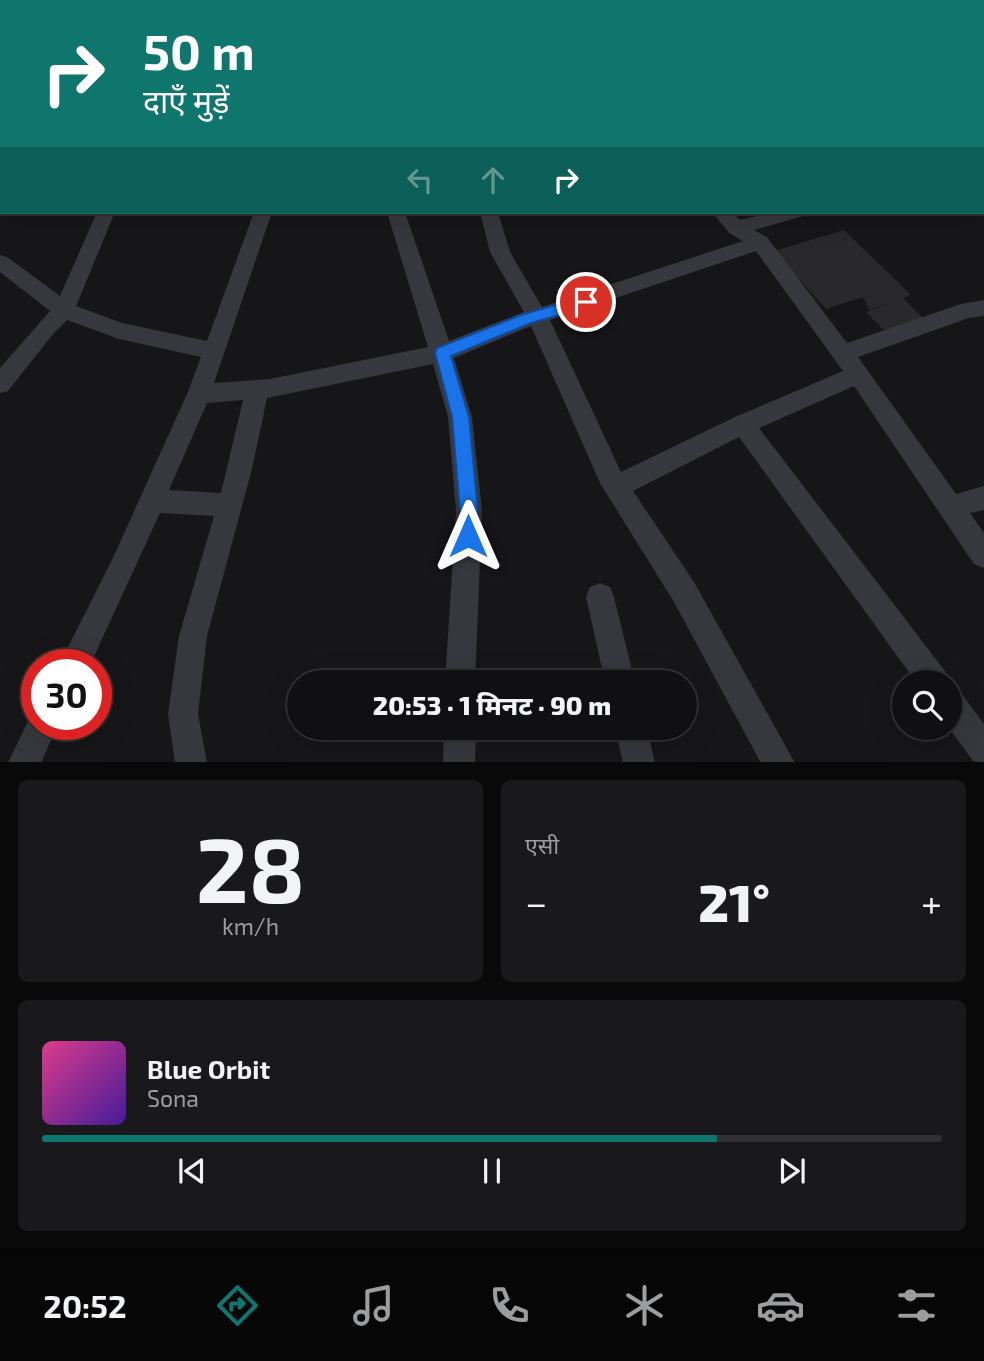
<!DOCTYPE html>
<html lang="hi">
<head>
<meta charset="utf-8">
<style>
  :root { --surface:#101012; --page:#19191b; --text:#f1f3f6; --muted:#9c9d9f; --line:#303032; --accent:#0f766e }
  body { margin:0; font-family:"Exo 2","Noto Sans Devanagari",sans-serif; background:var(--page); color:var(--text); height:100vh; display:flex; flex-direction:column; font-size:26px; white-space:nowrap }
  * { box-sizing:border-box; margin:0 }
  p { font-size:23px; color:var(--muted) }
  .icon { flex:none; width:38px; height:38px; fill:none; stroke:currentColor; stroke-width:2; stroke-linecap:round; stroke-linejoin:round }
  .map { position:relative; height:762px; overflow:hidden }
  .sheet { display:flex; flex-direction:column; gap:18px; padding:18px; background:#09090a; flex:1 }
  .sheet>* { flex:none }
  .banner { position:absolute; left:0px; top:0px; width:985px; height:214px; box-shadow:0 7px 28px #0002,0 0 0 2px var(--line); background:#0f766e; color:#fff; overflow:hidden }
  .fabs { position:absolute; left:892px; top:670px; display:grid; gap:14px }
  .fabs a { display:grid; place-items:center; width:70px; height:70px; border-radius:50%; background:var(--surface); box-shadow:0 7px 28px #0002,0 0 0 2px var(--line); font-size:35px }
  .speed { position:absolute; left:21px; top:649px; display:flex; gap:14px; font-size:35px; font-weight:700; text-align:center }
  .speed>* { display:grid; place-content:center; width:91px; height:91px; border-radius:50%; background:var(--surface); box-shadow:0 7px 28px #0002,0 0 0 2px var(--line); line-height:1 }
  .speed .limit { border:10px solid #d22; background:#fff; color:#111 }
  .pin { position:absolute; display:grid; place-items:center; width:60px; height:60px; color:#fff; margin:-30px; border:4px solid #fff; border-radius:50%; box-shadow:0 2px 7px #0007 }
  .me { position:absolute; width:77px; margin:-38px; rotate:0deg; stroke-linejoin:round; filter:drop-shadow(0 0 5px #0008) }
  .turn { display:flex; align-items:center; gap:24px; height:147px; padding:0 28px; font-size:32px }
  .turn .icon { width:91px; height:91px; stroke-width:2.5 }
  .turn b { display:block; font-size:49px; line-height:60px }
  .lanes { display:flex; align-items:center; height:66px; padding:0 28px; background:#0003; justify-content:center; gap:35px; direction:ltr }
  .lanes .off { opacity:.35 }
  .big { font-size:52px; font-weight:800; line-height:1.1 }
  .sheet .widget { flex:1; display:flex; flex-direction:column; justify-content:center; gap:10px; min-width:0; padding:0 24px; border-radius:10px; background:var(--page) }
  .sheet .dial { align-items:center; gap:0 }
  .dial b { font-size:91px; line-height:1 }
  .song { display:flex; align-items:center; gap:21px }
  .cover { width:84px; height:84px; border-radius:10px; background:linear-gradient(135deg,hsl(330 70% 55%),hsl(260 70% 35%)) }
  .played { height:7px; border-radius:4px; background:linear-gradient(90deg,var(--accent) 75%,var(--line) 75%) }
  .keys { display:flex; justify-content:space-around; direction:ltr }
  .heat { display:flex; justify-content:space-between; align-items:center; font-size:38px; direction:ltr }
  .sheet .tiles { flex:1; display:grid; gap:18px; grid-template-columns:1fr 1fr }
  .widget:last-child { grid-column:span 2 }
  .trip { position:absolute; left:287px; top:670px; width:410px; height:70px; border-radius:35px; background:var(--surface); box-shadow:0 7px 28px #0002,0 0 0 2px var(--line); font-weight:800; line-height:70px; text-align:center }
  .tabs { display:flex; height:112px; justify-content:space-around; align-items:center; background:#060607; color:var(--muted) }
  .tabs .icon { width:49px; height:49px }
  .tabs .current { color:var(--accent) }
  .tabs b { font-size:32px; color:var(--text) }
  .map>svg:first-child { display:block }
</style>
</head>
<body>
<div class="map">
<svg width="984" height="763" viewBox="0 0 984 763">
  <rect width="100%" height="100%" fill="#161618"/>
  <path fill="#29292c" d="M844,230L911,295L903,298L926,321L889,335L866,312L896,301L869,310L863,297L826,309L774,251Z"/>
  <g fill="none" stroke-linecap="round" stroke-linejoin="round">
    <path fill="#37383d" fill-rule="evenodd" d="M92,0H110L90,2Z
      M350,0H364L349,2Z
      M431,0H445L446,2H432Z
      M563,0H577L578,2H564Z
      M679,0H703L677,2Z
      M914,0H928V2H914Z
      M0,13H2V23H0Z
      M0,89L2,90V100L0,99Z
      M2,112V124H0V113Z
      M97,212H115L76,306L122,323L207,341L254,212H272L214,383L270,379L428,347L387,212H405L449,341L524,312L490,252L480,212H498L510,252L542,307L743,241L729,233L712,212H732L740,220L773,212H805L803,216L754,230L767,237L847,343L961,304L984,300V316L969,318L858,357L956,494L984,486V510L970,513L984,533V568L974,564L854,386L759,428L945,671L949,682H916L739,437L633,491L694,582L795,763H761L674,602L600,483L531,326L454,358L472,417L482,511L475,682H445L456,511L448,417L433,364L267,398L252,469L207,636L198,714L207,763H175L168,714L179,636L214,516L160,513L90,665H59L112,560L187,394L201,357L119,339L67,320L53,334L8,391L0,393V368L50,311L0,272V255L7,257L60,296ZM756,251L843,371L735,417L621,472L550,320ZM243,400L221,493L169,490L207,403Z
      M600,583L610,587L614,597L635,682H605L586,597L590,587Z
      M950,689L961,693L984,724V763L973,761L949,728Z
      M37,711V724H58L41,763H8L32,713Z
      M444,728H476L475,763H443Z
      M615,728H647L655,763H623Z"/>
  </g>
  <path fill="#1a73e8" stroke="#114b97" stroke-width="2" d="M586,296L593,302L591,306L531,323L451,356L469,417L478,511L474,542L468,544L461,542L458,536L460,511L452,417L435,353L437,348L521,315Z"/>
</svg>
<div class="fabs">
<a><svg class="icon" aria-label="search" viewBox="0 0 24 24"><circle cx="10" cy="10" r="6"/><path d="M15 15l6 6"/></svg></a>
</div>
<div class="speed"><div class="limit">30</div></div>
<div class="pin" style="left:586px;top:302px;background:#d93025"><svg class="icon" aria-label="arrive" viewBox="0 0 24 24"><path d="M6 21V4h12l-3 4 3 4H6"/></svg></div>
<svg class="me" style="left:468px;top:536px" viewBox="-20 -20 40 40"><path d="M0-17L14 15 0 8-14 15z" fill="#1a73e8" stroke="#fff" stroke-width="4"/></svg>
<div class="trip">20:53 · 1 मिनट · 90 m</div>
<div class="banner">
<div class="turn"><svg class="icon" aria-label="right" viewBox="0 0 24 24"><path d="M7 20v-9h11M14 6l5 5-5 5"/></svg><div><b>50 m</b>दाएँ मुड़ें</div></div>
<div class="lanes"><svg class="icon off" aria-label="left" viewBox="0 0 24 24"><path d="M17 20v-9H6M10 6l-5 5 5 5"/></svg><svg class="icon off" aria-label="ahead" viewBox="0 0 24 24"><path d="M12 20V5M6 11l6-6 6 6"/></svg><svg class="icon" aria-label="right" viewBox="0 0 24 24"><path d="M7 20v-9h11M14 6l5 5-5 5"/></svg></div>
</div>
</div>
<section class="sheet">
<div class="tiles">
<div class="widget dial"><b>28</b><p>km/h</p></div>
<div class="widget"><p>एसी</p>
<div class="heat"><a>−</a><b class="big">21°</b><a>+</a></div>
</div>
<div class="widget">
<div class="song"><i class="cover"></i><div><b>Blue Orbit</b><p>Sona</p></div></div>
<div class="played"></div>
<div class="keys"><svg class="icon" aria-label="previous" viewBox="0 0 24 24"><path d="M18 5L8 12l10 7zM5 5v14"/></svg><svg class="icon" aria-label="pause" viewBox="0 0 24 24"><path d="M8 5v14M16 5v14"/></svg><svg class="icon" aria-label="next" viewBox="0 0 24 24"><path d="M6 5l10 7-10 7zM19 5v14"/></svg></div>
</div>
</div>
</section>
<nav class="tabs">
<b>20:52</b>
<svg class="icon current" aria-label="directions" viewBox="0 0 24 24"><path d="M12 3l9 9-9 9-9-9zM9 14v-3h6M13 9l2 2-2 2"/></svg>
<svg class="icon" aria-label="music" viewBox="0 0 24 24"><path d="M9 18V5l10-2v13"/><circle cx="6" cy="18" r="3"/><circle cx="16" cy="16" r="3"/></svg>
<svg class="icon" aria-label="phone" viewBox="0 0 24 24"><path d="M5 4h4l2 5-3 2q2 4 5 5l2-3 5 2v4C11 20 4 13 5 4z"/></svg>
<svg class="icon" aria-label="climate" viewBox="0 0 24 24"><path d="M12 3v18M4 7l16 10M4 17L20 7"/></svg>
<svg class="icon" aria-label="car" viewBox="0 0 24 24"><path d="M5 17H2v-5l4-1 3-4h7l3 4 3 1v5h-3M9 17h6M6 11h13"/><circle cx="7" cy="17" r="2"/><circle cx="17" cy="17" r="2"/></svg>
<svg class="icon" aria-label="filters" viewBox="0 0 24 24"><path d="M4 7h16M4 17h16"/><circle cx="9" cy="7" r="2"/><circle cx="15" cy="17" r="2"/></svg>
</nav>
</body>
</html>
